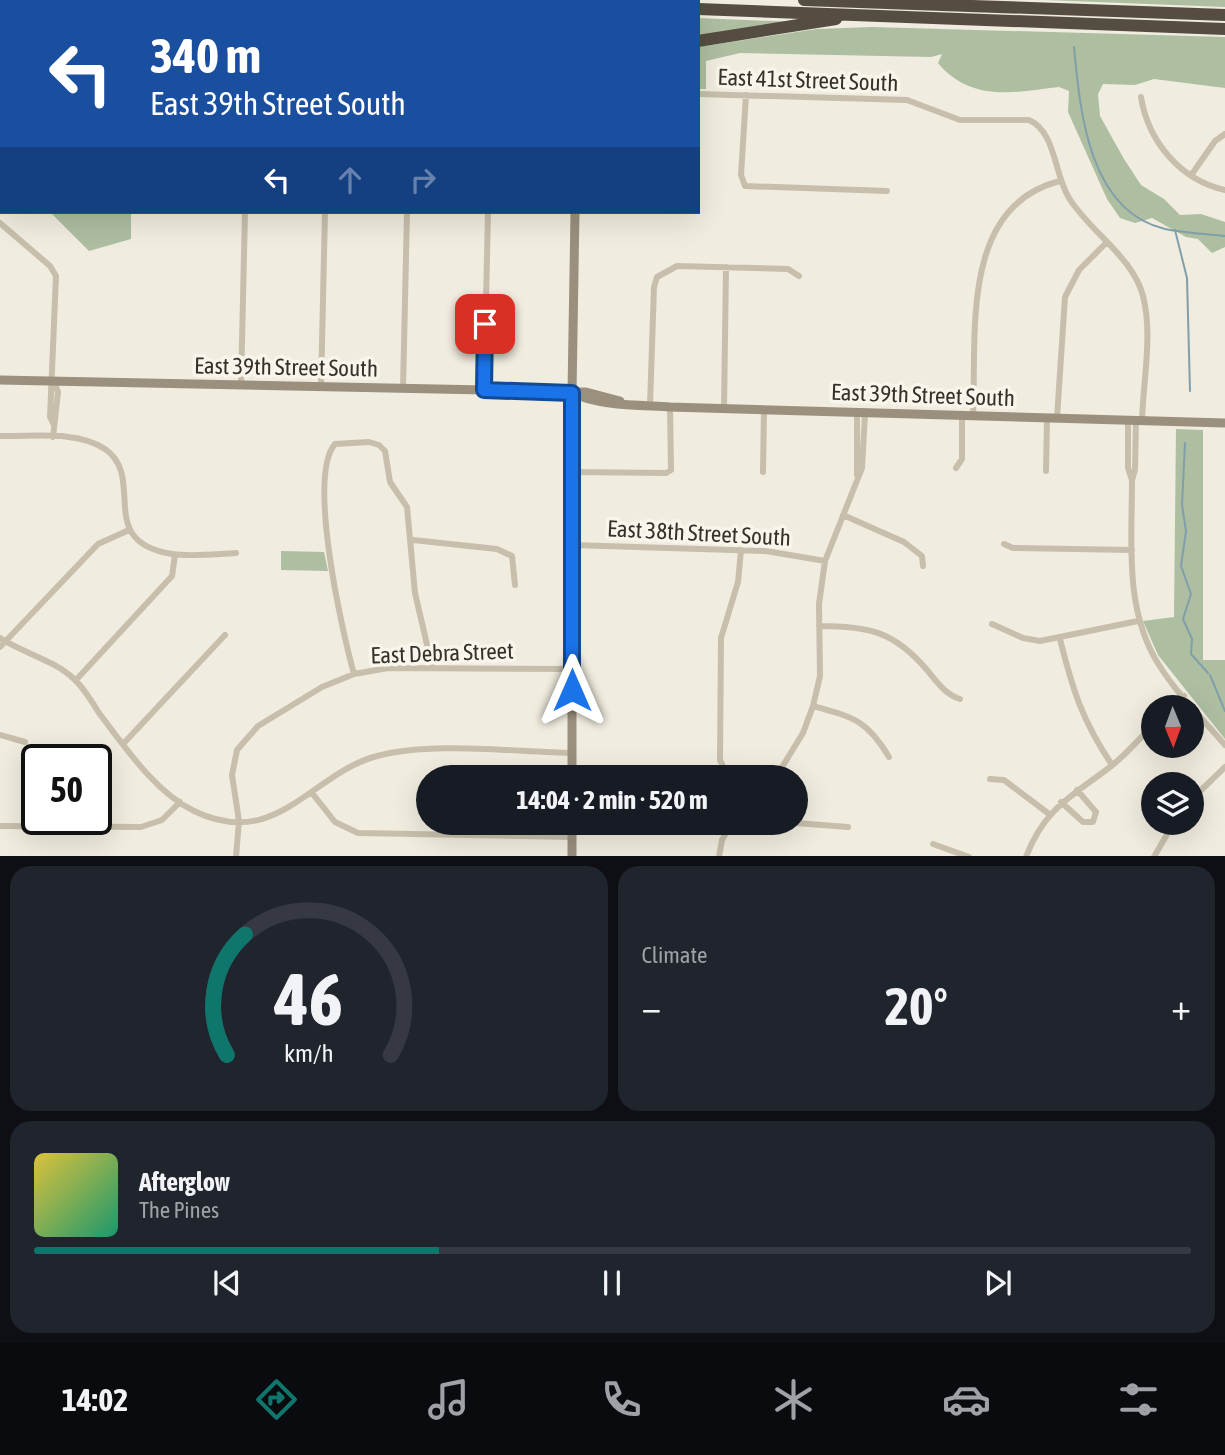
<!DOCTYPE html>
<html lang="en">
<head>
<meta charset="utf-8">
<style>
  :root { --surface:#171b24; --page:#20242c; --text:#f1f3f6; --muted:#9ea1a6; --line:#363941; --accent:#0f766e }
  body { margin:0; font-family:"Asap Condensed",sans-serif; background:var(--page); color:var(--text); height:100vh; display:flex; flex-direction:column; font-size:26px; white-space:nowrap }
  * { box-sizing:border-box; margin:0 }
  p { font-size:23px; color:var(--muted) }
  .icon { flex:none; width:38px; height:38px; fill:none; stroke:currentColor; stroke-width:2; stroke-linecap:round; stroke-linejoin:round }
  .map { position:relative; height:856px; overflow:hidden }
  .side { display:flex; flex-direction:column; gap:10px; padding:10px; background:#0d0f14; flex:1 }
  .side>* { flex:none }
  .top-card { position:absolute; left:0px; top:0px; width:700px; height:214px; box-shadow:0 7px 28px #0002; background:#1a4fa0; color:#fff; overflow:hidden }
  .needle { width:46px; rotate:179deg }
  .tools { position:absolute; left:1141px; top:695px; display:grid; gap:14px }
  .tools a { display:grid; place-items:center; width:63px; height:63px; border-radius:50%; background:var(--surface); box-shadow:0 7px 28px #0002; font-size:35px }
  .speed { position:absolute; left:21px; top:744px; display:flex; gap:14px; font-size:35px; font-weight:700; text-align:center }
  .speed>* { display:grid; place-content:center; width:91px; height:91px; border-radius:50%; background:var(--surface); box-shadow:0 7px 28px #0002; line-height:1 }
  .speed .limit { border:4px solid #111; border-radius:10px; background:#fff; color:#111 }
  .pin { position:absolute; display:grid; place-items:center; width:60px; height:60px; color:#fff; margin:-30px; border-radius:14px; box-shadow:0 4px 10px #0006 }
  .me { position:absolute; width:77px; margin:-38px; rotate:0deg; stroke-linejoin:round; filter:drop-shadow(0 0 5px #0008) }
  .turn { display:flex; align-items:center; gap:24px; height:147px; padding:0 35px; font-size:32px }
  .turn .icon { width:91px; height:91px; stroke-width:2.5 }
  .turn b { display:block; font-size:49px; line-height:60px }
  .lanes { display:flex; align-items:center; height:66px; padding:0 35px; background:#0003; justify-content:center; gap:35px; direction:ltr }
  .lanes .off { opacity:.35 }
  .big { font-size:52px; font-weight:700; line-height:1.1 }
  .side .widget { flex:1; display:flex; flex-direction:column; justify-content:center; gap:10px; min-width:0; padding:0 24px; border-radius:21px; background:var(--page) }
  .side .dial { align-items:center; gap:0 }
  .dial svg { height:182px; overflow:visible; fill:none; stroke:var(--line); stroke-width:7; stroke-linecap:round; text-anchor:middle }
  .dial text { fill:var(--text); stroke:none }
  .song { display:flex; align-items:center; gap:21px }
  .cover { width:84px; height:84px; border-radius:10px; background:linear-gradient(135deg,hsl(50 70% 55%),hsl(160 70% 35%)) }
  .played { height:7px; border-radius:4px; background:linear-gradient(90deg,var(--accent) 35%,var(--line) 35%) }
  .keys { display:flex; justify-content:space-around; direction:ltr }
  .heat { display:flex; justify-content:space-between; align-items:center; font-size:38px; direction:ltr }
  .side .tiles { flex:1; display:grid; gap:10px; grid-template-columns:1fr 1fr }
  .widget:last-child { grid-column:span 2 }
  .trip { position:absolute; left:416px; top:765px; width:392px; height:70px; border-radius:35px; background:var(--surface); box-shadow:0 7px 28px #0002; font-weight:700; line-height:70px; text-align:center }
  .dock { display:flex; height:112px; justify-content:space-around; align-items:center; background:#090b0e; color:var(--muted) }
  .dock .icon { width:49px; height:49px }
  .dock .on { color:var(--accent) }
  .dock b { font-size:32px; color:var(--text) }
  .map>svg:first-child { display:block }
</style>
</head>
<body>
<div class="map">
<svg width="1225" height="857" viewBox="0 0 1225 857">
  <rect width="100%" height="100%" fill="#f0ecdf"/>
  <path fill="#adbea1" d="M1046,0H1225V7Z
    M698,18L797,22L698,38Z
    M872,27L1225,37V88L1154,79L1135,85L1103,84L1098,94L1100,116L1124,159L1141,185L1164,199L1180,215L1201,214L1225,222V247L1212,253L1198,239L1186,237L1152,218L1135,223L1120,218L1107,199L1068,112L1069,91L1059,87C1016,92 971,103 938,63L942,54L931,57L740,53L706,61V89H698V47L817,29Z
    M50,212H131V239L89,251Z
    M1176,429L1203,430V660H1225V739L1158,655L1143,621L1174,617Z
    M281,551L324,552L328,571L281,570Z"/>
  <g fill="none" stroke-linecap="round" stroke-linejoin="round">
    <path stroke="#819faa" stroke-width="2" d="M1074,47C1080,110 1088,211 1165,229C1185,233 1206,234 1225,236
      M1175,230L1187,278L1190,391
      M1185,443L1182,505L1186,531L1181,566L1191,594L1183,619L1192,639L1191,654L1208,673
      M1210,675L1225,711"/>
    <path stroke="#c7bfac" stroke-width="6" d="M0,44L2,42
      M698,94L907,100L960,120H1029C1056,132 1054,174 1069,198C1090,232 1133,257 1143,296C1153,334 1143,382 1142,420
      M746,95L741,175L745,186L887,191
      M1141,97C1148,141 1180,180 1225,190
      M0,109H2
      M1192,174L1215,141L1225,134
      M0,223L50,266L56,276L50,417L54,425
      M241,385L245,212
      M321,387L325,212
      M403,389L407,212
      M484,390L488,212
      M650,405L654,287L657,277L677,266L788,269L799,276
      M724,409L726,267
      M857,412V475
      M973,416C977,336 959,206 1060,181
      M1057,418L1065,297L1079,270L1106,243
      M1128,420V468L1132,480
      M1136,420L1135,470L1132,480C1132,542 1124,610 1159,665C1177,694 1203,719 1225,745
      M0,436C32,437 77,430 105,449C147,478 94,542 172,554C192,557 215,554 236,553
      M53,437L58,392L54,381
      M956,468L962,459V416
      M1046,471L1047,418
      M572,472L666,473L671,470L670,407
      M763,472L764,410
      M843,515L904,542L922,556L923,566
      M413,540L497,549L512,556L515,585
      M1004,544L1013,548L1132,550
      M572,545L766,551L825,561
      M992,624L1023,638L1040,641L1138,621
      M819,626C868,626 894,631 927,670C937,682 945,694 960,699
      M0,638C23,653 54,660 74,679C84,688 92,702 99,713C125,747 155,792 194,811C277,851 310,774 377,756C432,741 514,752 572,753
      M1060,639C1073,691 1082,720 1112,765
      M0,647L98,544L129,530
      M354,674C342,631 307,476 335,444L369,442L379,445L385,451L390,482L407,507L415,593L432,666
      M76,680L172,576L175,555
      M813,706C853,717 867,720 889,757
      M1172,707L1184,696
      M0,735L25,742
      M123,744L225,635
      M728,777L720,760L721,638L738,582L741,550
      M776,777L803,733L813,706L820,676L819,604L825,561L862,468L865,413
      M990,779L1004,780L1049,814
      M312,793L335,822L358,833L572,837
      M1192,799L1225,767
      M1061,802L1083,822H1093L1096,812L1077,790
      M782,822L848,827
      M0,826L141,827L162,820L180,802
      M933,844L969,857
      M236,857L239,821L232,775L237,750L258,726L322,687L354,674L388,668L572,669
      M719,857L722,840L732,822
      M1026,857C1044,809 1072,796 1110,767C1126,755 1139,739 1153,725
      M1154,857L1174,822"/>
    <path stroke="#9b8f7e" stroke-width="9" d="M572,2V0
      M586,2V0
      M0,380L586,392L620,401
      M572,393C599,406 639,405 670,407L1225,423
      M572,777V393L575,212
      M572,857V822"/>
    <path stroke="#564d42" stroke-width="12" d="M349,0L353,2
      M488,0L530,2
      M804,0L1225,15
      M698,9L1225,29
      M698,41L836,19"/>
  </g>
  <g fill="none" stroke-linecap="round" stroke-linejoin="round">
    <g stroke="#114b97" stroke-width="18">
      <path id="route" d="M485,324L484,390L572,393V690"/>
    </g>
    <use href="#route" stroke="#1a73e8" stroke-width="12"/>
  </g>
  <g text-anchor="middle" dominant-baseline="central" stroke-width="7" stroke-linejoin="round" paint-order="stroke">
    <g font-size="23" fill="#36312a" stroke="#f8f5eb">
      <text transform="translate(808 80) rotate(2)">East 41st Street South</text>
      <text transform="translate(286 367) rotate(1)">East 39th Street South</text>
      <text transform="translate(923 395) rotate(2)">East 39th Street South</text>
      <text transform="translate(699 533) rotate(3)">East 38th Street South</text>
      <text transform="translate(442 653) rotate(-2)">East Debra Street</text>
    </g>
  </g>
</svg>
<div class="tools">
<a><svg class="needle" viewBox="-14 -14 28 28"><path d="M0-13l5 13h-10z" fill="#e53935"/><path d="M0 13l5-13h-10z" fill="#9ea1a6"/></svg></a>
<a><svg class="icon" aria-label="layers" viewBox="0 0 24 24"><path d="M12 4l9 5-9 5-9-5zM3 14l9 5 9-5"/></svg></a>
</div>
<div class="speed"><div class="limit">50</div></div>
<div class="pin" style="left:485px;top:324px;background:#d93025"><svg class="icon" aria-label="arrive" viewBox="0 0 24 24"><path d="M6 21V4h12l-3 4 3 4H6"/></svg></div>
<svg class="me" style="left:572px;top:690px" viewBox="-20 -20 40 40"><path d="M0-17L14 15 0 8-14 15z" fill="#1a73e8" stroke="#fff" stroke-width="4"/></svg>
<div class="trip">14:04 · 2 min · 520 m</div>
<div class="top-card">
<div class="turn"><svg class="icon" aria-label="left" viewBox="0 0 24 24"><path d="M17 20v-9H6M10 6l-5 5 5 5"/></svg><div><b>340 m</b>East 39th Street South</div></div>
<div class="lanes"><svg class="icon" aria-label="left" viewBox="0 0 24 24"><path d="M17 20v-9H6M10 6l-5 5 5 5"/></svg><svg class="icon off" aria-label="ahead" viewBox="0 0 24 24"><path d="M12 20V5M6 11l6-6 6 6"/></svg><svg class="icon off" aria-label="right" viewBox="0 0 24 24"><path d="M7 20v-9h11M14 6l5 5-5 5"/></svg></div>
</div>
</div>
<section class="side">
<div class="tiles">
<div class="widget dial"><svg viewBox="0 0 100 80">
<path d="M14 69A42 42 0 1 1 86 69"/>
<path d="M14 69A42 42 0 0 1 22 16" stroke="#0f766e"/>
<text x="50" y="56" font-size="32" font-weight="700">46</text>
<text x="50" y="72" font-size="11">km/h</text>
</svg></div>
<div class="widget"><p>Climate</p>
<div class="heat"><a>−</a><b class="big">20°</b><a>+</a></div>
</div>
<div class="widget">
<div class="song"><i class="cover"></i><div><b>Afterglow</b><p>The Pines</p></div></div>
<div class="played"></div>
<div class="keys"><svg class="icon" aria-label="previous" viewBox="0 0 24 24"><path d="M18 5L8 12l10 7zM5 5v14"/></svg><svg class="icon" aria-label="pause" viewBox="0 0 24 24"><path d="M8 5v14M16 5v14"/></svg><svg class="icon" aria-label="next" viewBox="0 0 24 24"><path d="M6 5l10 7-10 7zM19 5v14"/></svg></div>
</div>
</div>
</section>
<nav class="dock">
<b>14:02</b>
<svg class="icon on" aria-label="directions" viewBox="0 0 24 24"><path d="M12 3l9 9-9 9-9-9zM9 14v-3h6M13 9l2 2-2 2"/></svg>
<svg class="icon" aria-label="music" viewBox="0 0 24 24"><path d="M9 18V5l10-2v13"/><circle cx="6" cy="18" r="3"/><circle cx="16" cy="16" r="3"/></svg>
<svg class="icon" aria-label="phone" viewBox="0 0 24 24"><path d="M5 4h4l2 5-3 2q2 4 5 5l2-3 5 2v4C11 20 4 13 5 4z"/></svg>
<svg class="icon" aria-label="climate" viewBox="0 0 24 24"><path d="M12 3v18M4 7l16 10M4 17L20 7"/></svg>
<svg class="icon" aria-label="car" viewBox="0 0 24 24"><path d="M5 17H2v-5l4-1 3-4h7l3 4 3 1v5h-3M9 17h6M6 11h13"/><circle cx="7" cy="17" r="2"/><circle cx="17" cy="17" r="2"/></svg>
<svg class="icon" aria-label="filters" viewBox="0 0 24 24"><path d="M4 7h16M4 17h16"/><circle cx="9" cy="7" r="2"/><circle cx="15" cy="17" r="2"/></svg>
</nav>
</body>
</html>
